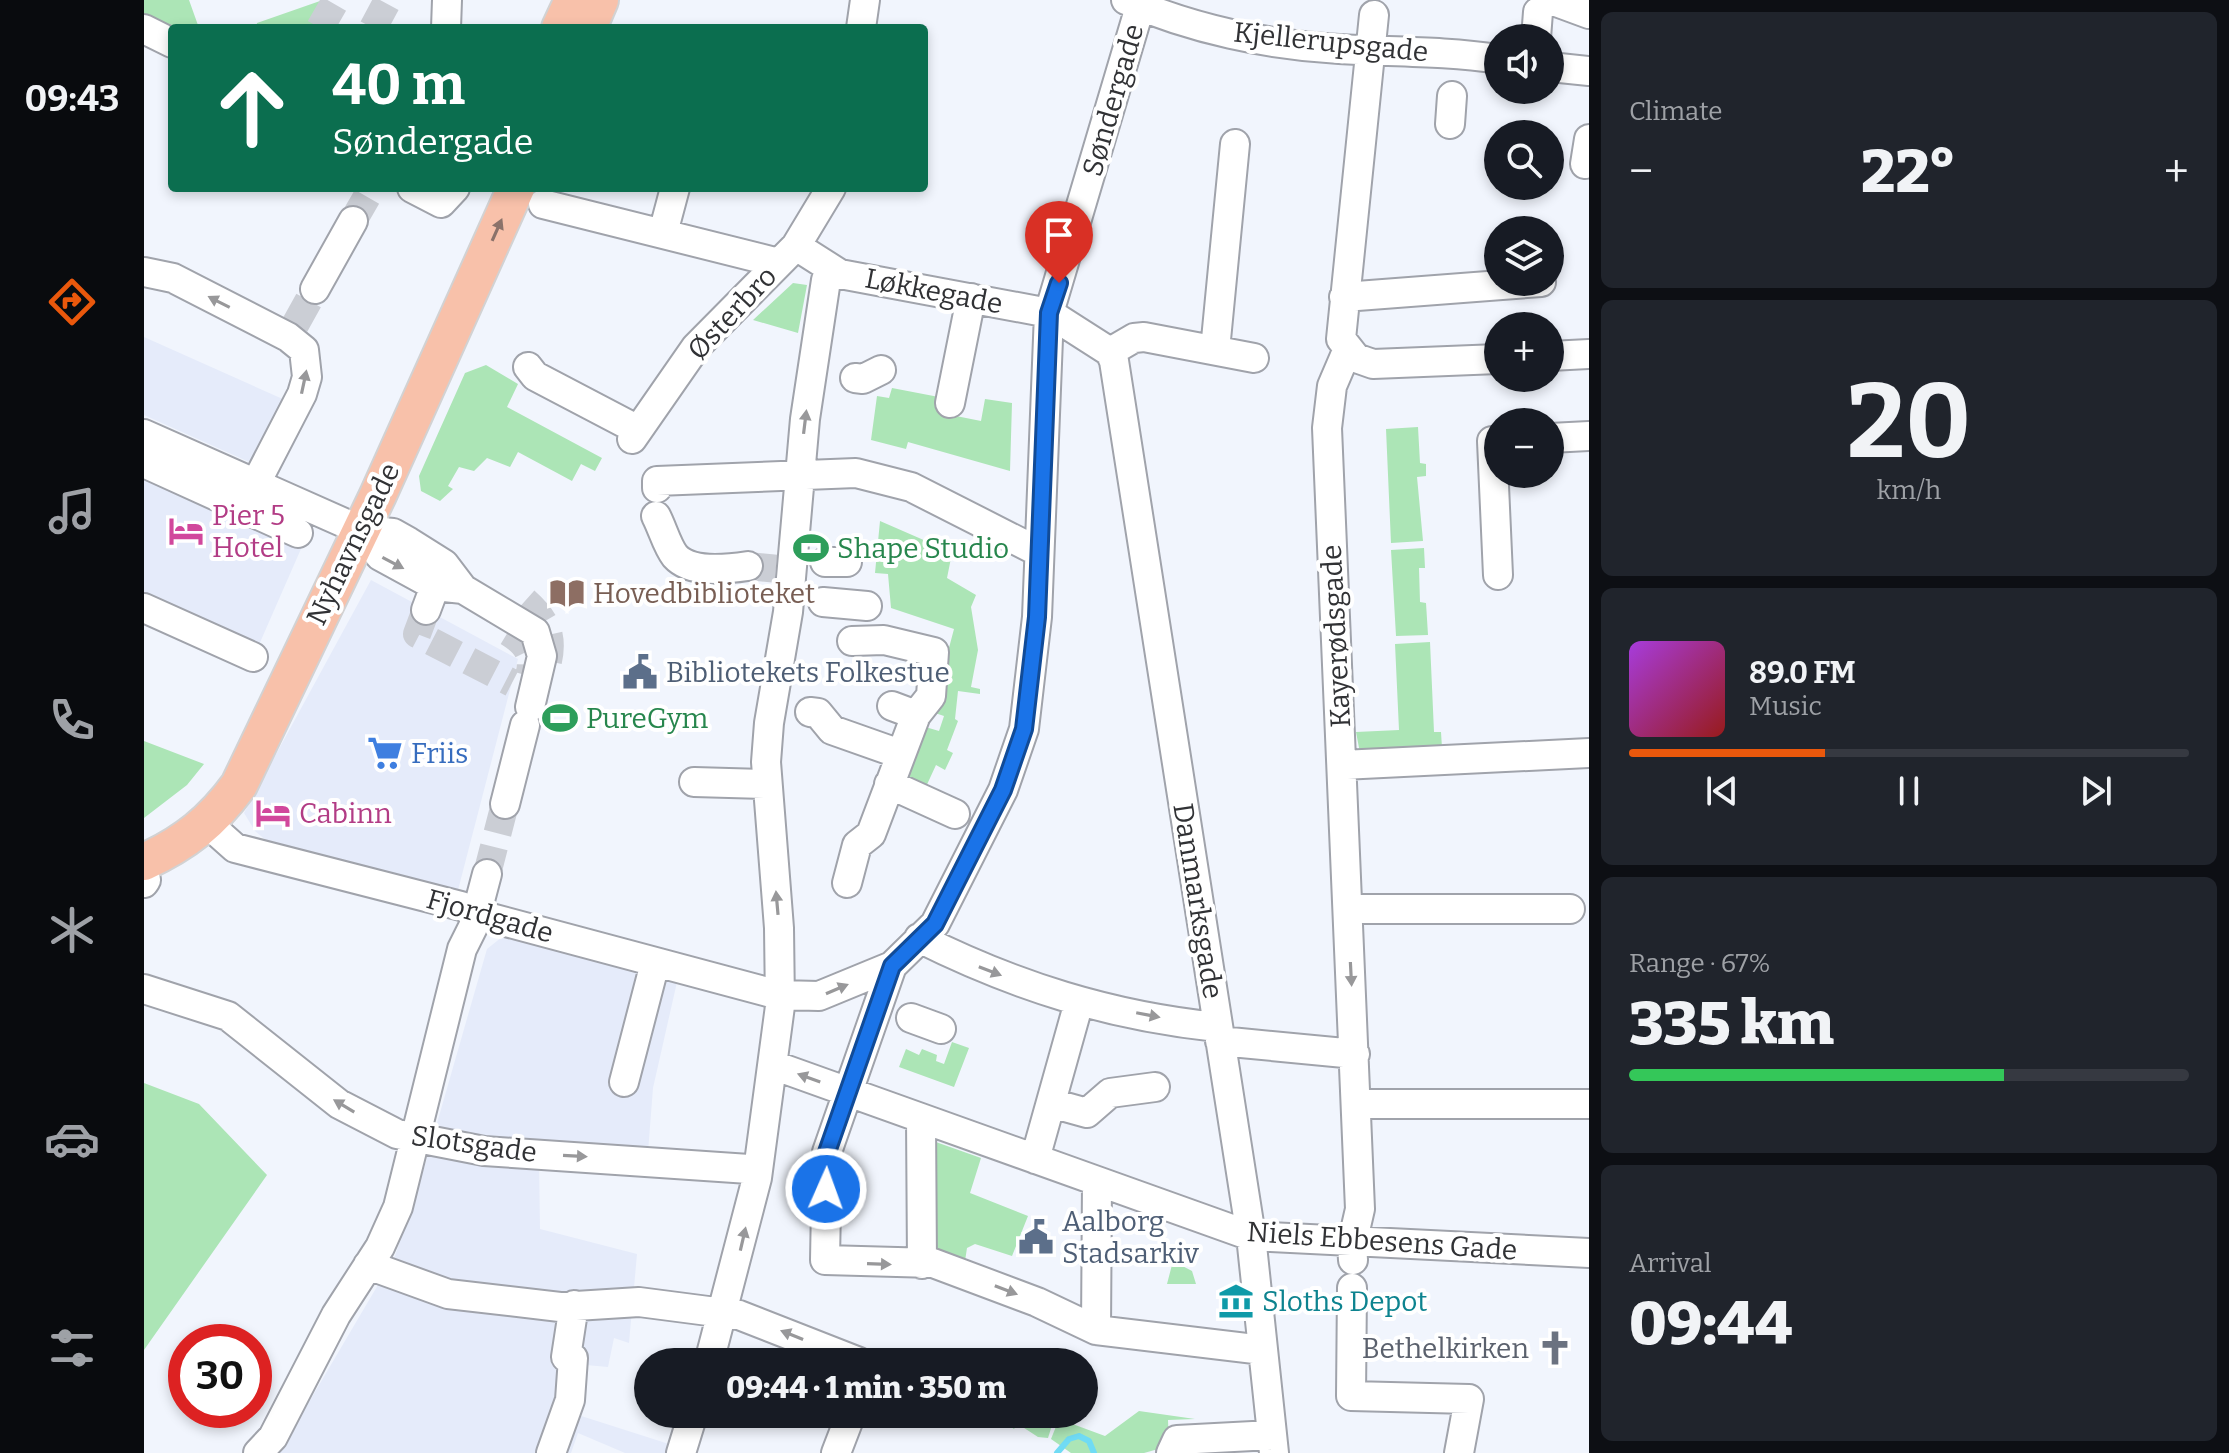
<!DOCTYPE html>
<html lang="en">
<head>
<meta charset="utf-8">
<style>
  :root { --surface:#171b24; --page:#20242c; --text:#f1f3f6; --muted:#9ea1a6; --line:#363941; --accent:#ea580c }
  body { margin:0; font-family:Bitter,serif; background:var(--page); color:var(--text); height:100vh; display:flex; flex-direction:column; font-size:30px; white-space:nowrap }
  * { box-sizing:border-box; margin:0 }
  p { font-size:26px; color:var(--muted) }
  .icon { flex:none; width:44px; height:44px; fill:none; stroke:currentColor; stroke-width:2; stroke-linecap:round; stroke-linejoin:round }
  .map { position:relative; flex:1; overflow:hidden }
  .panel { display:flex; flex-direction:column; gap:12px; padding:12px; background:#0d0f14; width:640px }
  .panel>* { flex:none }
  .banner { position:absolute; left:24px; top:24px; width:760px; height:168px; border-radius:8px; box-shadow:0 4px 12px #0003; background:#0b6e4f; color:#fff; overflow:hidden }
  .controls { position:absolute; left:1340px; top:24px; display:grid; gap:16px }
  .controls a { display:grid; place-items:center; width:80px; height:80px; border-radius:50%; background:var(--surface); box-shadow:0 4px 12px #0003; font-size:40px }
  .speed { position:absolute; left:24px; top:1324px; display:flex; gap:16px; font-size:40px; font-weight:700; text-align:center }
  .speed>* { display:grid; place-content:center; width:104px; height:104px; border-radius:50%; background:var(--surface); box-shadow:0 4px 12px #0003; line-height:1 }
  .speed .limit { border:12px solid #d22; background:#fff; color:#111 }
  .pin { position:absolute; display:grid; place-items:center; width:68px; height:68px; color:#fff; margin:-82px -34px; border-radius:50% 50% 50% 0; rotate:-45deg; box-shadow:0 0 8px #0007 }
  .pin .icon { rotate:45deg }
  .me { position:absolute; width:88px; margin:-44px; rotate:2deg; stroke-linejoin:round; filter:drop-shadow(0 0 6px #0008) }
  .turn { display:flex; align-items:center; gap:28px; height:168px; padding:0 32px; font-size:36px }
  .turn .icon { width:104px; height:104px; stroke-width:2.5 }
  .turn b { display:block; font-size:56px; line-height:68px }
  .big { font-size:60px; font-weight:800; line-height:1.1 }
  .panel .tile { flex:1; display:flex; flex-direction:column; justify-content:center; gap:12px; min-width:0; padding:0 28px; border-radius:12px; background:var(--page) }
  .panel .dial { align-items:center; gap:0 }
  .dial b { font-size:104px; line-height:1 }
  .song { display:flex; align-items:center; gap:24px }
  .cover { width:96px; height:96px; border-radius:12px; background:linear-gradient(135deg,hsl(280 70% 55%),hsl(0 70% 35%)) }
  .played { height:8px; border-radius:4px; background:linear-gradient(90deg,var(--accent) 35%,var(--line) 35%) }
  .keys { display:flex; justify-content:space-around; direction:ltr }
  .heat { display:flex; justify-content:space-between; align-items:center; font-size:44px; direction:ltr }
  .charge { height:12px; border-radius:6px; background:linear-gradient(90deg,#34c759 67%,var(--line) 0) }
  .trip { position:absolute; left:490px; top:1348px; width:464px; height:80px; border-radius:40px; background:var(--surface); box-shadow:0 4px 12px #0003; font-weight:800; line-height:80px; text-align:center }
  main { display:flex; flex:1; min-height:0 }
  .tabs { display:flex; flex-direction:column; width:144px; justify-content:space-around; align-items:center; background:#090b0e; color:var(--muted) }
  .tabs .icon { width:56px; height:56px }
  .tabs .active { color:var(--accent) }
  .tabs b { font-size:36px; color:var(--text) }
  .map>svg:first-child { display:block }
</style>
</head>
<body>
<main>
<nav class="tabs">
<b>09:43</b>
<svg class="icon active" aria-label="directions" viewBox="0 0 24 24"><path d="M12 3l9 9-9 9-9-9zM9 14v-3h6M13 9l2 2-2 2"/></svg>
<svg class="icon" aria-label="music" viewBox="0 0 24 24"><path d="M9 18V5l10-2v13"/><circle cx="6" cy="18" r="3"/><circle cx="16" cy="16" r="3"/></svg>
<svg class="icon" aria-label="phone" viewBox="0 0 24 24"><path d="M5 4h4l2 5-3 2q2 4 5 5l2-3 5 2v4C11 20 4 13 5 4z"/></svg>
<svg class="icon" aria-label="climate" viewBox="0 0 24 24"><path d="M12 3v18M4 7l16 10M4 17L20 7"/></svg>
<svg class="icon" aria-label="car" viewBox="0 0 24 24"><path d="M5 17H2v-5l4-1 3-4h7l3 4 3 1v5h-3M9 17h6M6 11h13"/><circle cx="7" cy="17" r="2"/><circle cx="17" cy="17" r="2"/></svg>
<svg class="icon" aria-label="filters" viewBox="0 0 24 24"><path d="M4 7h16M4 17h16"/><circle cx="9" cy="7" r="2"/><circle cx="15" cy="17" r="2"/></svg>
</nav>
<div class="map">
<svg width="1445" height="1453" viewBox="0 0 1445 1453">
  <rect width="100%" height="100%" fill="#f1f5fd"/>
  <path fill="#e5ebfa" d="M0,337L141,400L112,465L0,415Z
    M0,450L167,526L114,647L0,596Z
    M227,580L374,659L313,894L130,847L111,831L100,813Z
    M363,933L533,982L509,1088L503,1165L395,1160L396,1229L493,1254L485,1343L470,1338L464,1367L442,1365L431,1414L525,1444L523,1453H481L434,1433L427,1453H135L251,1256L281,1165L343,949Z"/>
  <path fill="#ace5b6" d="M0,0H45L55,28H28L0,15Z
    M176,1L193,18V28H112L113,23Z
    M649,283L663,285L654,333L609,320Z
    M342,365L374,384L363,407L458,458L451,471L437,464L428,481L374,452L366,467L343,458L330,471L315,467L304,486L309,489L296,501L277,491L275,476L321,373Z
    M748,388L800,398L797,413L837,421L841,399L868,403L866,471L764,442L762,449L727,440L733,396L745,398Z
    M1274,427L1276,463L1282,464V476L1273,477L1279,541L1247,543L1242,429Z
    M736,521L798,548L802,539L810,543L803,578L832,595L827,607L834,650L827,687L836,689V694L814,691L811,719L814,721L803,750L809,753L801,770L792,765L780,791L763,783L758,770L778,726L795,731L800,716L788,712L810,629L747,608L744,574L731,573Z
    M1280,548L1281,568H1275L1276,602L1282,603L1284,635L1252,636L1247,550Z
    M1286,642L1290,732H1297L1298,748L1216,753L1212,732L1255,730L1251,644Z
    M0,741L60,764L43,785L0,818Z
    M808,1042L825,1048L810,1087L755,1067L762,1049L775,1055L778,1049L793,1055L792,1061L800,1064Z
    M0,1083L55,1104L123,1175L0,1350Z
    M789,1141L837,1158L826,1193L884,1216L868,1256L831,1244L823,1248L821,1261L795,1255L790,1248Z
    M1029,1261L1048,1271L1052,1284H1023Z
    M995,1411L1051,1419L1024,1420L1025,1446L1000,1453H927L907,1439L915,1419L961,1436Z
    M849,1414H892L909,1422L904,1438L894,1437L874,1424L870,1429Z"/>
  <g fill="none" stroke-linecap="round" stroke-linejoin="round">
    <path stroke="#70dbf4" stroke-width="6" d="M913,1453L925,1439L935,1436L945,1441L950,1453"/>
    <path stroke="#cbced5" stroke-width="28" stroke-dasharray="28 14" stroke-linecap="butt" d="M176,28L192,0
      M229,28L244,0
      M209,221L228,188
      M151,325L171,289
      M604,566L634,569
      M381,601C401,619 410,634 404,661
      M282,610L273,634L368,683
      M364,632C382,643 391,654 385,676
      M343,874L361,804"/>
    <g stroke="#a0a3ab" stroke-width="32">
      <path id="minor" d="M982,0C1048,29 1124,45 1195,49C1248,52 1302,51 1354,59
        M998,0L905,313L893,617L880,729L859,790L791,924L748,966L683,1152L681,1260L789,1263L893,1302L952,1330L1119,1350
        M1407,0L1445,14
        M1230,15L1197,339L1212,358L1229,364L1354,359
        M302,28L303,0
        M717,28L721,0
        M0,29L28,43
        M1392,38L1394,12
        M1406,67L1445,71
        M1306,124L1308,96
        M1441,164L1445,139
        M268,188L297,203L311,188
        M399,204L635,263
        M519,233L531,188
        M652,246L696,274L905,313L966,352
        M0,272L29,278L144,337L160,350L163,377L158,394L99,508
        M171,289L209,221
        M1200,297L1397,282
        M1071,350L1091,144
        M1203,351L1188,386L1183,428L1216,1209L1208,1244L1209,1260
        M966,352L970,361L1107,1236L1130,1453
        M966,352L990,338L1000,337L1110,358
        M1406,356L1445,354
        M384,367L391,376L494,430
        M711,378L719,379L737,370
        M806,403L827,298
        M0,434L216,530L249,533L265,542L300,564L319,589
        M1406,438L1445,436
        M488,439L552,347L652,246L687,188
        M0,463L154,533
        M513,488V481L712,473L767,487L895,552
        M512,516C518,527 523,546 531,556C547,574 584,569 604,566
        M216,530L236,556L291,586L319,589L391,632L398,656L386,707
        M681,562H703
        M1354,575L1348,441H1354
        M679,602L723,606
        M0,608L109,657
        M282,610L291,586
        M748,706L772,715
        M666,712L674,713L688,730L756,754
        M1198,765L1445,753
        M550,782L621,784
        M745,784L811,814
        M361,804L381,725
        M64,824L91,848L317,906L347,918L635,995L675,996L748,966
        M0,883L2,880
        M703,883L713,845L727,834L772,715L787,696L790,652L740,640L708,641
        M1204,909H1426
        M775,938C871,986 966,1016 1073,1027
        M0,989L84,1016L195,1104L253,1134L340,1151L605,1169
        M767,1018L797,1029
        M1076,1041L1211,1054
        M629,1065L1107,1236L1445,1253
        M480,1082L511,963
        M907,1103L943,1113L966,1093L1011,1087
        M1212,1104H1445
        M777,1118L778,1264
        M891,1159L935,1002
        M224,1265L304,1294L416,1307L495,1302L595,1315L715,1362
        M1208,1288L1207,1396L1325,1399L1315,1453
        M952,1330L953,1182
        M565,1362L613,1178L636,1006L635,928L622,762L625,723L644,612L661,419L682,280
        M114,1453L129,1437L192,1315L236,1247L254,1207L318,949L329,927L343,874
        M407,1453L426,1400L429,1358L422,1357L430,1305
        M537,1453L549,1414
        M692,1453L707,1414
        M1027,1453L1033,1440L1128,1435"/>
    </g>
    <g stroke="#d2d2d3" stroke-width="40">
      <path id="major" d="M416,28L429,0
        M444,28L456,0
        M0,862C41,843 68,822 95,785L234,495L372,188"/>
    </g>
    <use href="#minor" stroke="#fff" stroke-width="28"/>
    <use href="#major" stroke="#f8c1aa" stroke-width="36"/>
  </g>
  <defs><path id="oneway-solid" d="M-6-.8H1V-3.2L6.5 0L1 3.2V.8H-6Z" transform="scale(2)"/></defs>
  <use fill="#8b726a" href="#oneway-solid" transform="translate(353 230) rotate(-66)"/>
  <g fill="#98989a">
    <use href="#oneway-solid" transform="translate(75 302) rotate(-153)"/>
    <use href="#oneway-solid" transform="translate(160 382) rotate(-78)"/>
    <use href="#oneway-solid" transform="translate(661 422) rotate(-83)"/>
    <use href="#oneway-solid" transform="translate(249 563) rotate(28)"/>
    <use href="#oneway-solid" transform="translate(633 903) rotate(-95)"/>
    <use href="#oneway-solid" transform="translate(846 971) rotate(21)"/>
    <use href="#oneway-solid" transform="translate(1207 974) rotate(87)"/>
    <use href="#oneway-solid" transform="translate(693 989) rotate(-23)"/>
    <use href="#oneway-solid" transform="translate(1004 1015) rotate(11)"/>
    <use href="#oneway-solid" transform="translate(665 1078) rotate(-160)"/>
    <use href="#oneway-solid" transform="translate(200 1106) rotate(-149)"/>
    <use href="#oneway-solid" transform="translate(431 1156) rotate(3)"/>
    <use href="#oneway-solid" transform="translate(599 1239) rotate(-77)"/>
    <use href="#oneway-solid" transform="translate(735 1264) rotate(2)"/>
    <use href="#oneway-solid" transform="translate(862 1290) rotate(21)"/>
    <use href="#oneway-solid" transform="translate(648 1335) rotate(-158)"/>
  </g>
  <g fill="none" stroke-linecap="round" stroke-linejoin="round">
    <g stroke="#114b97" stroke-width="20">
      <path id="route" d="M682,1189L683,1152L748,966L791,924L859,790L880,729L893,617L905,313L915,283"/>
    </g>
    <use href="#route" stroke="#1a73e8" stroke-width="14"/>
  </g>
  <defs>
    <g id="hotel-bare" transform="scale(2.76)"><path d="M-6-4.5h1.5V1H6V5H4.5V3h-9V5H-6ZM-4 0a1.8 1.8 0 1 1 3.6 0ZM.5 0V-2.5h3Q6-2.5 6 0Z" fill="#d1479c" stroke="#fff" stroke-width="2.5" paint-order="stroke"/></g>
    <g id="stadium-bare" transform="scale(2.76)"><path d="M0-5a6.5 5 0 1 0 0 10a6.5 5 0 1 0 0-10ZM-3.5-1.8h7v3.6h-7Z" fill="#2e9e5b" stroke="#fff" stroke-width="2.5" paint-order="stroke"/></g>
    <g id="library-bare" transform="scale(2.76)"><path d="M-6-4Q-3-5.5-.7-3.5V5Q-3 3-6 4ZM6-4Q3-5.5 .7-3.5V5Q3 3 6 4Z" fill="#8d6e63" stroke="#fff" stroke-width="2.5" paint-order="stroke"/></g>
    <g id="civic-bare" transform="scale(2.76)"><path d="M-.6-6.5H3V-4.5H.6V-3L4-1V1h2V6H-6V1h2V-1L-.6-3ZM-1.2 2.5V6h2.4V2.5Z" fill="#5c6f8a" stroke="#fff" stroke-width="2.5" paint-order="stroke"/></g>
    <g id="supermarket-bare" transform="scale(2.76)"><path d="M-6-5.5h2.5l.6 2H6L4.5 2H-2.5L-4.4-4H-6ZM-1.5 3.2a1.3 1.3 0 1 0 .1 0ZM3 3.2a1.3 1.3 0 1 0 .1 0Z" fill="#3f7fe0" stroke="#fff" stroke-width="2.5" paint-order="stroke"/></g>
    <g id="museum-bare" transform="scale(2.76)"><path d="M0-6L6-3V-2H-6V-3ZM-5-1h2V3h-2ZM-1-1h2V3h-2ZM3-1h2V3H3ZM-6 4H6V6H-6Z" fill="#0f9aa8" stroke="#fff" stroke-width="2.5" paint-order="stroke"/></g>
    <g id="church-bare" transform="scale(2.76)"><path d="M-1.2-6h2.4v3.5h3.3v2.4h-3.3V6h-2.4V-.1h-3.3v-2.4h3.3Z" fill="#6b7280" stroke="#fff" stroke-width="2.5" paint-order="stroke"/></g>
  </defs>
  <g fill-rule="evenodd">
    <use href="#hotel-bare" x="42" y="531"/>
    <use href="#stadium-bare" x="667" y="548"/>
    <use href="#library-bare" x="423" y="593"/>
    <use href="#civic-bare" x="496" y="672"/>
    <use href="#stadium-bare" x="416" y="718"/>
    <use href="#supermarket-bare" x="241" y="753"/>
    <use href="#hotel-bare" x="129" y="813"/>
    <use href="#civic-bare" x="892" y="1237"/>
    <use href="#museum-bare" x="1092" y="1301"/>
    <use href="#church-bare" x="1411" y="1348"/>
  </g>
  <g text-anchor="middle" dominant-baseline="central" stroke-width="8" stroke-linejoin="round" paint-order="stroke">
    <g font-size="28" fill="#313235" stroke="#fff">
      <text transform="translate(1187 42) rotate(6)">Kjellerupsgade</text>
      <text transform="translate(969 100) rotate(-74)">Søndergade</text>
      <text transform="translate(790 291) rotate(11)">Løkkegade</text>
      <text transform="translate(588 313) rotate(-47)">Østerbro</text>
      <text transform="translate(209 544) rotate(-64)">Nyhavnsgade</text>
      <text transform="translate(1192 636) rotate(-93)">Kayerødsgade</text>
      <text transform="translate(1054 901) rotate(81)">Danmarksgade</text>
      <text transform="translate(346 916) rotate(16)">Fjordgade</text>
      <text transform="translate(330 1144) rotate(8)">Slotsgade</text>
      <text transform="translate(1238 1241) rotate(4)">Niels Ebbesens Gade</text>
    </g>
    <g font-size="28" fill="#b23c85" stroke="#fff" text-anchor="start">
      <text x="68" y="515">Pier 5<tspan x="68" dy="32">Hotel</tspan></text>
      <text x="155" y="813">Cabinn</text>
    </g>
    <g font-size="28" fill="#27864d" stroke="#fff" text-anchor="start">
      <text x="693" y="548">Shape Studio</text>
      <text x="442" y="718">PureGym</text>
    </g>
    <g font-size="28" fill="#785e54" stroke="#fff" text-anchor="start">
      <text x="449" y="593">Hovedbiblioteket</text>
    </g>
    <g font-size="28" fill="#4e5e75" stroke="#fff" text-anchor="start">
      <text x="522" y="672">Bibliotekets Folkestue</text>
      <text x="918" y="1221">Aalborg<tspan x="918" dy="32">Stadsarkiv</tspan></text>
    </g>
    <g font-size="28" fill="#366cbe" stroke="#fff" text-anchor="start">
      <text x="267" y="753">Friis</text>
    </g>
    <g font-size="28" fill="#0d838f" stroke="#fff" text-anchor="start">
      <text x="1118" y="1301">Sloths Depot</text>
    </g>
    <g font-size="28" fill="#5b616d" stroke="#fff" text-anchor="end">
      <text x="1385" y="1348">Bethelkirken</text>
    </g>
  </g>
</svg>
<div class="controls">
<a><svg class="icon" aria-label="sound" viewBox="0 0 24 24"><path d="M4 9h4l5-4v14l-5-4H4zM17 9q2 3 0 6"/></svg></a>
<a><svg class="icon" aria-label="search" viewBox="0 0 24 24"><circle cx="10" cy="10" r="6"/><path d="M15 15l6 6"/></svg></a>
<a><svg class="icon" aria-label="layers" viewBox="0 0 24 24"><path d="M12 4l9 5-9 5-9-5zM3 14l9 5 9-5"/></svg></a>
<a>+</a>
<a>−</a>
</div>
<div class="speed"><div class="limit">30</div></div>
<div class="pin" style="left:915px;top:283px;background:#d93025"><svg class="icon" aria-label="arrive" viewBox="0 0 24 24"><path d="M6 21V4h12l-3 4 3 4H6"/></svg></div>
<svg class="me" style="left:682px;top:1189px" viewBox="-20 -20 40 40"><circle r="17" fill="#1a73e8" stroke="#fff" stroke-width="3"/><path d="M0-11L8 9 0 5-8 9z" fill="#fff"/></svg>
<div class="trip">09:44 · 1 min · 350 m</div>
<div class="banner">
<div class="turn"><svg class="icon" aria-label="ahead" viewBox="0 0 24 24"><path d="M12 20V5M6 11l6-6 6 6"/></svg><div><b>40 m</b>Søndergade</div></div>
</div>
</div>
<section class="panel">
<div class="tile"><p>Climate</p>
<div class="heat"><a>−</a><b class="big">22°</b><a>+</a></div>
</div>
<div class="tile dial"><b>20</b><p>km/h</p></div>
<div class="tile">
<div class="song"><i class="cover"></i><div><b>89.0 FM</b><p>Music</p></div></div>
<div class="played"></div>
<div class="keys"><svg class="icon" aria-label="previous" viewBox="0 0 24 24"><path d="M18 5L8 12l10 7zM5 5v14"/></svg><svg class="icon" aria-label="pause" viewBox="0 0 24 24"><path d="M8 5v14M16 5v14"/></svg><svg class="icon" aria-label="next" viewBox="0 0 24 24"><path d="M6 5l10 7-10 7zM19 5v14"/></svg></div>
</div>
<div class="tile"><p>Range · 67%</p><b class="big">335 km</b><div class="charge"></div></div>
<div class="tile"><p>Arrival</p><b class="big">09:44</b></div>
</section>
</main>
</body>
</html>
